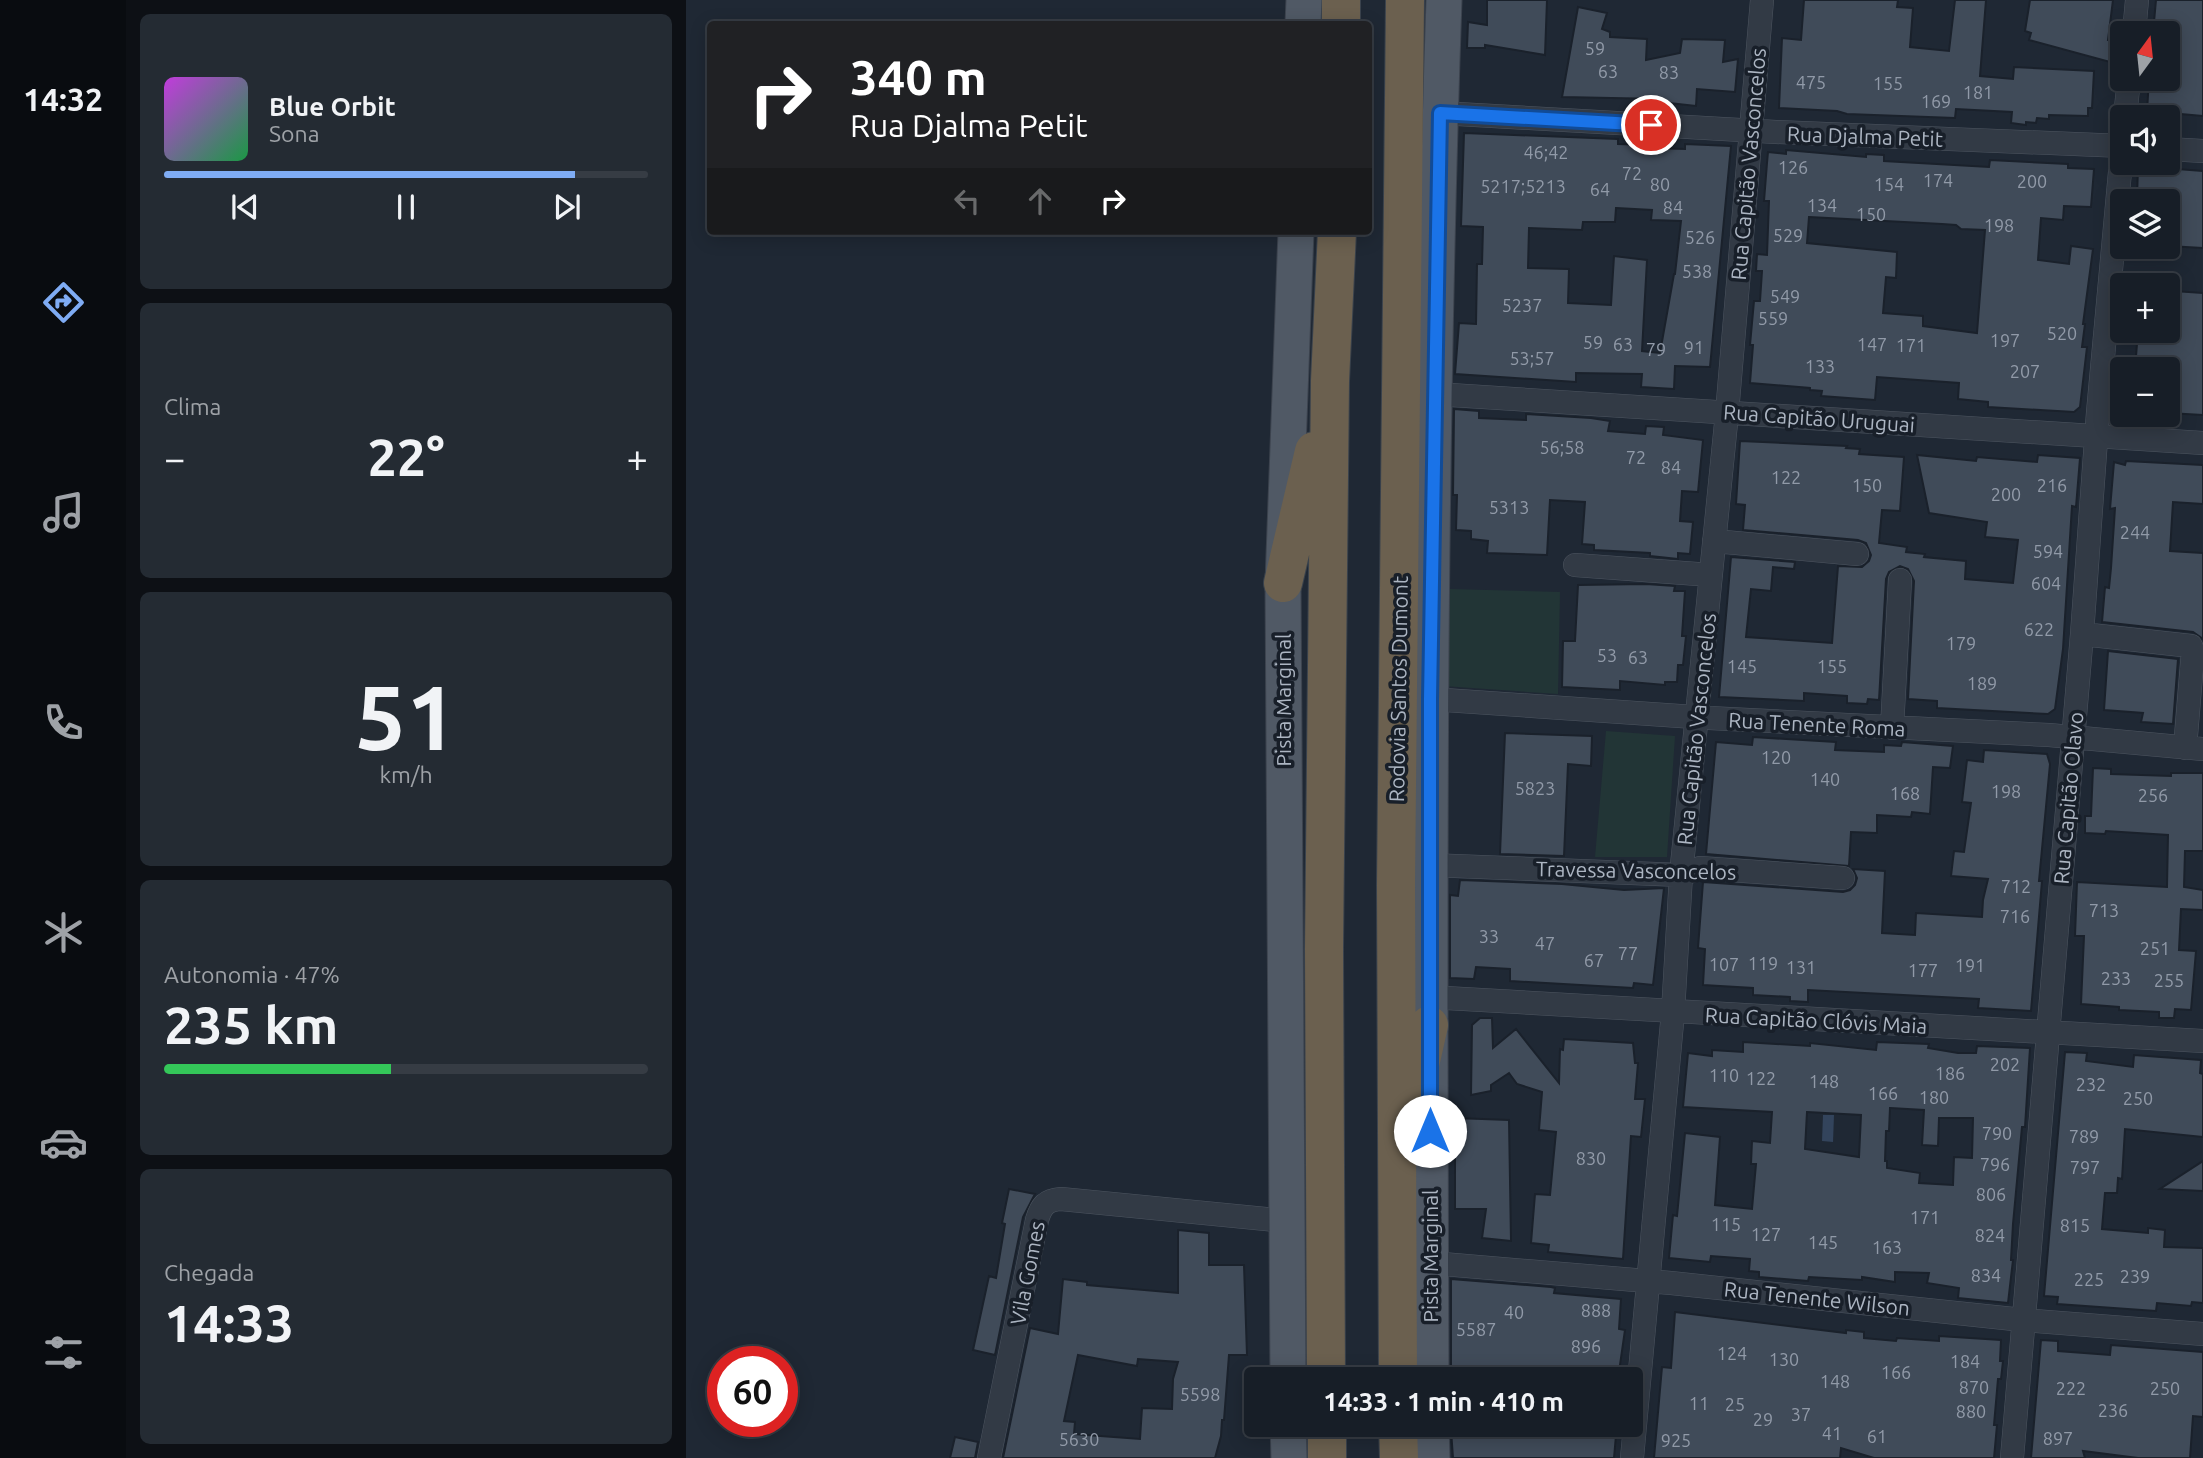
<!DOCTYPE html>
<html lang="pt">
<head>
<meta charset="utf-8">
<style>
  :root { --surface:#171e27; --page:#242b33; --text:#f1f3f6; --muted:#9ea2a7; --line:#363c44; --accent:#7facf4 }
  body { margin:0; font-family:Ubuntu,sans-serif; background:var(--page); color:var(--text); height:100vh; display:flex; flex-direction:column; font-size:26px; white-space:nowrap }
  * { box-sizing:border-box; margin:0 }
  p { font-size:23px; color:var(--muted) }
  .icon { flex:none; width:38px; height:38px; fill:none; stroke:currentColor; stroke-width:2; stroke-linecap:round; stroke-linejoin:round }
  .map { position:relative; flex:1; overflow:hidden }
  .side { display:flex; flex-direction:column; gap:14px; padding:14px; background:#0d1015; width:560px }
  .side>* { flex:none }
  .top-card { position:absolute; left:21px; top:21px; width:665px; height:214px; border-radius:7px; box-shadow:0 4px 18px #0003,0 0 0 2px var(--line); background:#202124; color:#fff; overflow:hidden }
  .needle { width:46px; rotate:15deg }
  .tools { position:absolute; left:1424px; top:21px; display:grid; gap:14px }
  .tools a { display:grid; place-items:center; width:70px; height:70px; border-radius:7px; background:var(--surface); box-shadow:0 4px 18px #0003,0 0 0 2px var(--line); font-size:35px }
  .speed { position:absolute; left:21px; top:1346px; display:flex; gap:14px; font-size:35px; font-weight:700; text-align:center }
  .speed>* { display:grid; place-content:center; width:91px; height:91px; border-radius:50%; background:var(--surface); box-shadow:0 4px 18px #0003,0 0 0 2px var(--line); line-height:1 }
  .speed .limit { border:10px solid #d22; background:#fff; color:#111 }
  .pin { position:absolute; display:grid; place-items:center; width:60px; height:60px; color:#fff; margin:-30px; border:4px solid #fff; border-radius:50%; box-shadow:0 2px 7px #0007 }
  .me { position:absolute; width:77px; margin:-38px; rotate:0deg; stroke-linejoin:round; filter:drop-shadow(0 0 5px #0008) }
  .turn { display:flex; align-items:center; gap:24px; height:147px; padding:0 28px; font-size:32px }
  .turn .icon { width:91px; height:91px; stroke-width:2.5 }
  .turn b { display:block; font-size:49px; line-height:60px }
  .lanes { display:flex; align-items:center; height:66px; padding:0 28px; background:#0003; justify-content:center; gap:35px; direction:ltr }
  .lanes .off { opacity:.35 }
  .big { font-size:52px; font-weight:600; line-height:1.1 }
  .side .widget { flex:1; display:flex; flex-direction:column; justify-content:center; gap:10px; min-width:0; padding:0 24px; border-radius:10px; background:var(--page) }
  .side .dial { align-items:center; gap:0 }
  .dial b { font-size:91px; line-height:1 }
  .song { display:flex; align-items:center; gap:21px }
  .cover { width:84px; height:84px; border-radius:10px; background:linear-gradient(135deg,hsl(290 70% 55%),hsl(140 70% 35%)) }
  .played { height:7px; border-radius:4px; background:linear-gradient(90deg,var(--accent) 85%,var(--line) 85%) }
  .keys { display:flex; justify-content:space-around; direction:ltr }
  .heat { display:flex; justify-content:space-between; align-items:center; font-size:38px; direction:ltr }
  .charge { height:10px; border-radius:5px; background:linear-gradient(90deg,#34c759 47%,var(--line) 0) }
  .trip { position:absolute; left:558px; top:1367px; width:399px; height:70px; border-radius:7px; background:var(--surface); box-shadow:0 4px 18px #0003,0 0 0 2px var(--line); font-weight:600; line-height:70px; text-align:center }
  main { display:flex; flex:1; min-height:0 }
  .menu { display:flex; flex-direction:column; width:126px; justify-content:space-around; align-items:center; background:#090c10; color:var(--muted) }
  .menu .icon { width:49px; height:49px }
  .menu .active { color:var(--accent) }
  .menu b { font-size:32px; color:var(--text) }
  .map>svg:first-child { display:block }
</style>
</head>
<body>
<main>
<nav class="menu">
<b>14:32</b>
<svg class="icon active" aria-label="directions" viewBox="0 0 24 24"><path d="M12 3l9 9-9 9-9-9zM9 14v-3h6M13 9l2 2-2 2"/></svg>
<svg class="icon" aria-label="music" viewBox="0 0 24 24"><path d="M9 18V5l10-2v13"/><circle cx="6" cy="18" r="3"/><circle cx="16" cy="16" r="3"/></svg>
<svg class="icon" aria-label="phone" viewBox="0 0 24 24"><path d="M5 4h4l2 5-3 2q2 4 5 5l2-3 5 2v4C11 20 4 13 5 4z"/></svg>
<svg class="icon" aria-label="climate" viewBox="0 0 24 24"><path d="M12 3v18M4 7l16 10M4 17L20 7"/></svg>
<svg class="icon" aria-label="car" viewBox="0 0 24 24"><path d="M5 17H2v-5l4-1 3-4h7l3 4 3 1v5h-3M9 17h6M6 11h13"/><circle cx="7" cy="17" r="2"/><circle cx="17" cy="17" r="2"/></svg>
<svg class="icon" aria-label="filters" viewBox="0 0 24 24"><path d="M4 7h16M4 17h16"/><circle cx="9" cy="7" r="2"/><circle cx="15" cy="17" r="2"/></svg>
</nav>
<section class="side">
<div class="widget">
<div class="song"><i class="cover"></i><div><b>Blue Orbit</b><p>Sona</p></div></div>
<div class="played"></div>
<div class="keys"><svg class="icon" aria-label="previous" viewBox="0 0 24 24"><path d="M18 5L8 12l10 7zM5 5v14"/></svg><svg class="icon" aria-label="pause" viewBox="0 0 24 24"><path d="M8 5v14M16 5v14"/></svg><svg class="icon" aria-label="next" viewBox="0 0 24 24"><path d="M6 5l10 7-10 7zM19 5v14"/></svg></div>
</div>
<div class="widget"><p>Clima</p>
<div class="heat"><a>−</a><b class="big">22°</b><a>+</a></div>
</div>
<div class="widget dial"><b>51</b><p>km/h</p></div>
<div class="widget"><p>Autonomia · 47%</p><b class="big">235 km</b><div class="charge"></div></div>
<div class="widget"><p>Chegada</p><b class="big">14:33</b></div>
</section>
<div class="map">
<svg width="1517" height="1458" viewBox="0 0 1517 1458">
  <rect width="100%" height="100%" fill="#1f2834"/>
  <path fill="#223536" d="M763,589L874,592L872,694L757,686Z
    M920,731L989,736L981,857H909Z"/>
  <path fill="#33445c" d="M1137,1115H1148L1147,1142L1136,1141Z"/>
  <path fill="#404b59" stroke="#1a212b" stroke-width="2" fill-rule="evenodd" d="M801,0H861L859,55L799,45V48H781L782,22L801,25Z
    M1118,0H1212L1211,7L1227,8L1224,47L1263,51L1269,0H1300L1294,76L1327,79L1328,67L1408,71L1406,108H1402V116L1363,115V119L1351,118L1350,123L1340,122V125L1325,123L1326,112L1270,109L1269,118L1161,114L1151,111L1093,108L1096,38L1115,40Z
    M1344,0H1427L1422,40L1425,41L1424,62L1343,40L1345,33L1339,31Z
    M1470,0H1517V116L1461,111L1463,79H1482V33H1467Z
    M892,7L921,13L916,29L924,32V37L961,39L960,60L994,53L996,39L1039,40L1037,62L1052,59L1049,92L1011,89L1010,106L974,102V99L876,97Z
    M778,133L932,139V144L965,145V148L999,149V144L1045,146L1024,367L989,366L988,389L955,387L956,374L890,373V382L769,374L773,323L790,324L791,264H796L797,227L775,226ZM930,208L966,210L965,220L995,221L989,274H988L974,353L956,351L961,260L928,256L925,305L882,303L883,269L842,268L843,228L896,230L897,222H929Z
    M1100,150L1180,157V154L1198,155V161L1303,167L1304,160L1382,164V168L1408,169L1405,207L1378,206L1377,220L1355,218L1352,260L1383,264L1385,246L1407,249L1397,324H1399L1396,347H1401L1394,407L1388,412L1302,407V402L1272,399L1273,383L1191,377L1189,400L1135,396L1136,391L1124,390V388L1064,383L1067,345H1064L1068,301H1074L1076,271H1070L1071,254L1081,255L1083,201H1078L1081,163L1082,152L1100,154ZM1123,217L1256,224L1270,225L1275,229L1299,230L1291,333L1237,326V316L1197,313L1200,277L1210,278L1211,252L1121,243Z
    M1452,166L1517,171V248L1482,246V200L1451,198Z
    M1488,291L1517,293V415L1482,413V369H1449L1452,331H1482V312H1487Z
    M768,409L793,411V418L840,420V414L905,418L924,421L922,431L959,434L960,426L978,427L977,435L1017,440L1012,492L996,491L994,521L1007,522L1004,554L992,553V559L964,556V553L908,550V545L896,544L899,502L864,500L861,555L801,553L802,541L785,539V531L770,530L771,495H767Z
    M1054,441L1161,446L1160,448L1174,449L1173,454L1218,457L1214,511L1196,510L1193,543L1221,547L1220,552L1239,554L1238,557L1280,561L1279,579L1327,583L1332,540L1299,537L1301,522L1243,513L1231,455L1290,461L1291,457L1351,462L1352,455L1394,458L1390,507L1386,506L1377,649L1369,709L1362,714L1251,708V701L1222,699L1228,581L1222,569L1214,566L1203,572L1200,579L1193,700L1182,699L1181,704L1161,703V696L1118,693V701L1033,697L1045,557L1109,562L1108,569L1087,567L1085,591L1065,589L1060,637L1146,643L1152,566L1176,567L1183,561L1185,555L1180,543L1172,540L1057,530L1059,505L1050,504Z
    M1440,461L1517,465V504L1487,502L1484,551L1517,553V639L1507,632L1416,622L1419,587L1423,588L1425,568L1429,508L1424,509L1428,462L1439,465Z
    M960,584L989,586L988,591H999L996,636H1000L997,665H992L991,682H979V685L934,681V690L876,687L877,641H889L892,585Z
    M1422,651L1492,659L1487,724L1455,722L1457,713L1418,710Z
    M819,733L906,736L905,766L882,764L878,856L814,854Z
    M1067,737L1150,742L1149,750L1198,752V745L1215,746L1216,742L1267,746L1264,768L1247,767L1244,814L1226,812L1225,817L1191,815V833L1165,832L1163,866L1020,854L1030,742L1066,745Z
    M1298,750L1361,754L1364,764L1353,881H1356L1345,1011L1292,1008L1293,999L1122,990V1002L1104,1001V997L1067,995V988L1017,985L1019,949L1012,948L1017,882L1157,892L1164,890L1169,885L1171,878L1167,869L1199,871L1196,933L1229,935L1230,913L1296,917L1297,900L1302,879L1265,876L1268,851L1278,852L1285,803L1276,802L1281,760L1297,762Z
    M1407,768L1425,769V774L1485,776V773H1517V851H1499L1498,887L1517,890V910L1495,909L1493,950L1510,951L1505,1010L1489,1009L1488,1018H1473V1012L1433,1010V1007L1395,1004L1398,936H1389L1391,882L1481,887L1482,835L1420,831L1419,834L1399,833V816H1405Z
    M774,880L876,884L938,890L978,888L967,985L948,983L947,988L824,981V969L790,967L788,979L764,978V895L772,896Z
    M794,1018H806L807,1048L830,1029L873,1083L874,1049L877,1050L878,1039L947,1043L949,1063H952L949,1099H959L955,1137L945,1136L937,1259L862,1252L863,1245L845,1243L849,1194L864,1195L870,1132L853,1130L856,1092L831,1084L823,1073L805,1085V1091L785,1095L786,1025Z
    M1057,1042L1124,1046V1043L1190,1050L1191,1042L1243,1044L1242,1048L1272,1053H1290L1291,1046L1344,1048L1339,1127H1336L1327,1224L1325,1260H1327L1322,1303L1272,1298L1273,1288L1241,1283L1243,1273L1209,1272V1282L1176,1277V1280L1123,1277L1122,1281L1073,1277V1272L1063,1271L1064,1259L1025,1256L1024,1262L983,1258L987,1215L991,1216L999,1133L1034,1137L1029,1205L1066,1209L1070,1164H1065L1066,1141L1084,1143L1086,1112L997,1107L1002,1053L1026,1056V1050L1057,1052ZM1204,1108L1238,1110L1236,1145L1252,1146L1253,1118H1287L1286,1158L1268,1157L1267,1185L1233,1183L1234,1173L1201,1168V1161H1199L1200,1131H1203ZM1121,1112L1175,1115L1173,1157L1119,1149Z
    M1379,1052L1401,1053L1400,1061L1447,1067L1448,1055L1515,1060L1514,1073L1517,1074V1137L1439,1129L1436,1179L1432,1178L1431,1193H1419L1416,1229L1462,1233V1228L1479,1230L1478,1247L1517,1248V1303L1506,1302L1505,1306L1471,1303L1470,1311L1371,1304L1372,1297L1358,1296Z
    M769,1118L823,1120L825,1241L796,1238L800,1209H769Z
    M1517,1161V1191L1474,1189Z
    M323,1189L349,1194L337,1217L309,1355L287,1350L303,1276L310,1278L319,1224L316,1223Z
    M492,1230L523,1233V1265H558L561,1355H543L538,1420H536L535,1436L529,1458H317L344,1328L372,1334L377,1279L401,1282V1285L492,1293ZM392,1355L451,1366L452,1359L492,1362L487,1379L486,1409L456,1408L454,1439L388,1434L389,1422L378,1421Z
    M765,1279L865,1287L869,1288L868,1293L935,1299L933,1329L939,1330L932,1379L899,1376L898,1379H765Z
    M989,1312L1160,1333V1330L1178,1332V1338L1210,1341L1211,1338L1253,1341V1336L1315,1340L1314,1361H1317L1315,1379H1312L1308,1425H1311L1308,1458H1188L1155,1448L1154,1458H968L976,1367L985,1368Z
    M1355,1340L1372,1341V1351L1424,1355L1425,1345L1517,1352V1417L1507,1416L1504,1458H1452L1397,1451L1399,1458H1345Z
    M846,1424H931L928,1458H767L765,1430Z
    M269,1437L292,1442L289,1458H264Z"/>
  <g fill="none" stroke-linecap="round" stroke-linejoin="round">
    <g stroke="#4d5560" stroke-width="24">
      <path id="street" d="M1448,33L1451,0
        M754,113L1090,132L1437,146
        M1439,117L1443,79
        M1482,149L1517,151
        M749,394L1517,443
        M1028,541L1171,554
        M889,565L1025,575
        M1396,634L1505,646L1507,651L1499,748
        M744,699L1023,718L1363,735L1517,749
        M1206,728L1214,580
        M743,865L995,875L1014,868L1157,878
        M742,997L1517,1041
        M745,1263L985,1283L1337,1320L1517,1334
        M303,1458L351,1220C355,1206 360,1200 375,1199L600,1221
        M946,1458L987,1012L995,875L1041,413L1076,0
        M1326,1458L1396,634L1412,412L1437,139"/>
    </g>
    <g stroke="#3c434e" stroke-width="37">
      <path id="primary" d="M617,24L618,0
        M602,1379L597,583L610,231
        M745,1379C743,919 742,459 758,0
        M602,1424L603,1458
        M745,1424L746,1458"/>
    </g>
    <g stroke="#3a424c" stroke-width="40">
      <path id="highway" d="M655,0V24
        M597,583L628,451
        M725,1105L743,1025
        M640,1379L638,949L644,381L651,231
        M712,1379L710,885L719,0
        M641,1424V1458
        M712,1424L713,1458"/>
    </g>
    <use href="#street" stroke="#323a45" stroke-width="23"/>
    <use href="#primary" stroke="#505965" stroke-width="35"/>
    <use href="#highway" stroke="#6b604f" stroke-width="38"/>
  </g>
  <g fill="none" stroke-linecap="round" stroke-linejoin="round">
    <g stroke="#114b97" stroke-width="18">
      <path id="route" d="M744,1131V699L754,113L965,125"/>
    </g>
    <use href="#route" stroke="#1a73e8" stroke-width="12"/>
  </g>
  <g text-anchor="middle" dominant-baseline="central" stroke-width="7" stroke-linejoin="round" paint-order="stroke">
    <g font-size="18" fill="#919aa8">
      <text x="909" y="48">59</text>
      <text x="922" y="71">63</text>
      <text x="983" y="72">83</text>
      <text x="1125" y="82">475</text>
      <text x="1202" y="83">155</text>
      <text x="1292" y="92">181</text>
      <text x="1250" y="101">169</text>
      <text x="860" y="152">46;42</text>
      <text x="1107" y="167">126</text>
      <text x="946" y="173">72</text>
      <text x="1252" y="180">174</text>
      <text x="1346" y="181">200</text>
      <text x="974" y="184">80</text>
      <text x="1203" y="184">154</text>
      <text x="837" y="186">5217;5213</text>
      <text x="914" y="189">64</text>
      <text x="1136" y="205">134</text>
      <text x="987" y="207">84</text>
      <text x="1185" y="214">150</text>
      <text x="1313" y="225">198</text>
      <text x="1102" y="235">529</text>
      <text x="1014" y="237">526</text>
      <text x="1011" y="271">538</text>
      <text x="1099" y="296">549</text>
      <text x="836" y="305">5237</text>
      <text x="1087" y="318">559</text>
      <text x="1376" y="333">520</text>
      <text x="1319" y="340">197</text>
      <text x="907" y="342">59</text>
      <text x="937" y="344">63</text>
      <text x="1186" y="344">147</text>
      <text x="1225" y="345">171</text>
      <text x="1008" y="347">91</text>
      <text x="970" y="349">79</text>
      <text x="846" y="358">53;57</text>
      <text x="1134" y="366">133</text>
      <text x="1339" y="371">207</text>
      <text x="876" y="447">56;58</text>
      <text x="950" y="457">72</text>
      <text x="985" y="467">84</text>
      <text x="1100" y="477">122</text>
      <text x="1181" y="485">150</text>
      <text x="1366" y="485">216</text>
      <text x="1320" y="494">200</text>
      <text x="823" y="507">5313</text>
      <text x="1449" y="532">244</text>
      <text x="1362" y="551">594</text>
      <text x="1360" y="583">604</text>
      <text x="1353" y="629">622</text>
      <text x="1275" y="643">179</text>
      <text x="921" y="655">53</text>
      <text x="952" y="657">63</text>
      <text x="1056" y="666">145</text>
      <text x="1146" y="666">155</text>
      <text x="1296" y="683">189</text>
      <text x="1090" y="757">120</text>
      <text x="1139" y="779">140</text>
      <text x="849" y="788">5823</text>
      <text x="1320" y="791">198</text>
      <text x="1219" y="793">168</text>
      <text x="1467" y="795">256</text>
      <text x="1330" y="886">712</text>
      <text x="1418" y="910">713</text>
      <text x="1329" y="916">716</text>
      <text x="803" y="936">33</text>
      <text x="859" y="943">47</text>
      <text x="1469" y="948">251</text>
      <text x="942" y="953">77</text>
      <text x="908" y="960">67</text>
      <text x="1077" y="963">119</text>
      <text x="1038" y="964">107</text>
      <text x="1284" y="965">191</text>
      <text x="1115" y="967">131</text>
      <text x="1237" y="970">177</text>
      <text x="1430" y="978">233</text>
      <text x="1483" y="980">255</text>
      <text x="1319" y="1064">202</text>
      <text x="1264" y="1073">186</text>
      <text x="1038" y="1075">110</text>
      <text x="1075" y="1078">122</text>
      <text x="1138" y="1081">148</text>
      <text x="1405" y="1084">232</text>
      <text x="1197" y="1093">166</text>
      <text x="1248" y="1097">180</text>
      <text x="1452" y="1098">250</text>
      <text x="1311" y="1133">790</text>
      <text x="1398" y="1136">789</text>
      <text x="905" y="1158">830</text>
      <text x="1309" y="1164">796</text>
      <text x="1399" y="1167">797</text>
      <text x="1305" y="1194">806</text>
      <text x="1239" y="1217">171</text>
      <text x="1040" y="1224">115</text>
      <text x="1389" y="1225">815</text>
      <text x="1080" y="1234">127</text>
      <text x="1304" y="1235">824</text>
      <text x="1137" y="1242">145</text>
      <text x="1201" y="1247">163</text>
      <text x="1300" y="1275">834</text>
      <text x="1449" y="1276">239</text>
      <text x="1403" y="1279">225</text>
      <text x="910" y="1310">888</text>
      <text x="828" y="1312">40</text>
      <text x="790" y="1329">5587</text>
      <text x="900" y="1346">896</text>
      <text x="1046" y="1353">124</text>
      <text x="1098" y="1359">130</text>
      <text x="1279" y="1361">184</text>
      <text x="1210" y="1372">166</text>
      <text x="1149" y="1381">148</text>
      <text x="1288" y="1387">870</text>
      <text x="1385" y="1388">222</text>
      <text x="1479" y="1388">250</text>
      <text x="514" y="1394">5598</text>
      <text x="1013" y="1403">11</text>
      <text x="1049" y="1404">25</text>
      <text x="1427" y="1410">236</text>
      <text x="1285" y="1411">880</text>
      <text x="1115" y="1414">37</text>
      <text x="1077" y="1419">29</text>
      <text x="1146" y="1433">41</text>
      <text x="1191" y="1436">61</text>
      <text x="1372" y="1438">897</text>
      <text x="393" y="1439">5630</text>
      <text x="990" y="1440">925</text>
    </g>
    <g font-size="21" fill="#acb5c2" stroke="#181f29">
      <text transform="translate(1179 136) rotate(2)">Rua Djalma Petit</text>
      <text transform="translate(1062 164) rotate(-85)">Rua Capitão Vasconcelos</text>
      <text transform="translate(1133 418) rotate(4)">Rua Capitão Uruguai</text>
      <text transform="translate(712 689) rotate(-89)">Rodovia Santos Dumont</text>
      <text transform="translate(597 700) rotate(-90)">Pista Marginal</text>
      <text transform="translate(1131 724) rotate(3)">Rua Tenente Roma</text>
      <text transform="translate(1010 729) rotate(-84)">Rua Capitão Vasconcelos</text>
      <text transform="translate(1382 798) rotate(-85)">Rua Capitão Olavo</text>
      <text transform="translate(950 870) rotate(1)">Travessa Vasconcelos</text>
      <text transform="translate(1130 1020) rotate(3)">Rua Capitão Clóvis Maia</text>
      <text transform="translate(744 1256) rotate(-90)">Pista Marginal</text>
      <text transform="translate(341 1273) rotate(-79)">Vila Gomes</text>
      <text transform="translate(1131 1298) rotate(6)">Rua Tenente Wilson</text>
    </g>
  </g>
</svg>
<div class="tools">
<a><svg class="needle" viewBox="-14 -14 28 28"><path d="M0-13l5 13h-10z" fill="#e53935"/><path d="M0 13l5-13h-10z" fill="#9ea2a7"/></svg></a>
<a><svg class="icon" aria-label="sound" viewBox="0 0 24 24"><path d="M4 9h4l5-4v14l-5-4H4zM17 9q2 3 0 6"/></svg></a>
<a><svg class="icon" aria-label="layers" viewBox="0 0 24 24"><path d="M12 4l9 5-9 5-9-5zM3 14l9 5 9-5"/></svg></a>
<a>+</a>
<a>−</a>
</div>
<div class="speed"><div class="limit">60</div></div>
<div class="pin" style="left:965px;top:125px;background:#d93025"><svg class="icon" aria-label="arrive" viewBox="0 0 24 24"><path d="M6 21V4h12l-3 4 3 4H6"/></svg></div>
<svg class="me" style="left:744px;top:1131px" viewBox="-20 -20 40 40"><circle r="19" fill="#fff"/><path d="M0-13L10 11 0 6-10 11z" fill="#1a73e8"/></svg>
<div class="trip">14:33 · 1 min · 410 m</div>
<div class="top-card">
<div class="turn"><svg class="icon" aria-label="right" viewBox="0 0 24 24"><path d="M7 20v-9h11M14 6l5 5-5 5"/></svg><div><b>340 m</b>Rua Djalma Petit</div></div>
<div class="lanes"><svg class="icon off" aria-label="left" viewBox="0 0 24 24"><path d="M17 20v-9H6M10 6l-5 5 5 5"/></svg><svg class="icon off" aria-label="ahead" viewBox="0 0 24 24"><path d="M12 20V5M6 11l6-6 6 6"/></svg><svg class="icon" aria-label="right" viewBox="0 0 24 24"><path d="M7 20v-9h11M14 6l5 5-5 5"/></svg></div>
</div>
</div>
</main>
</body>
</html>
